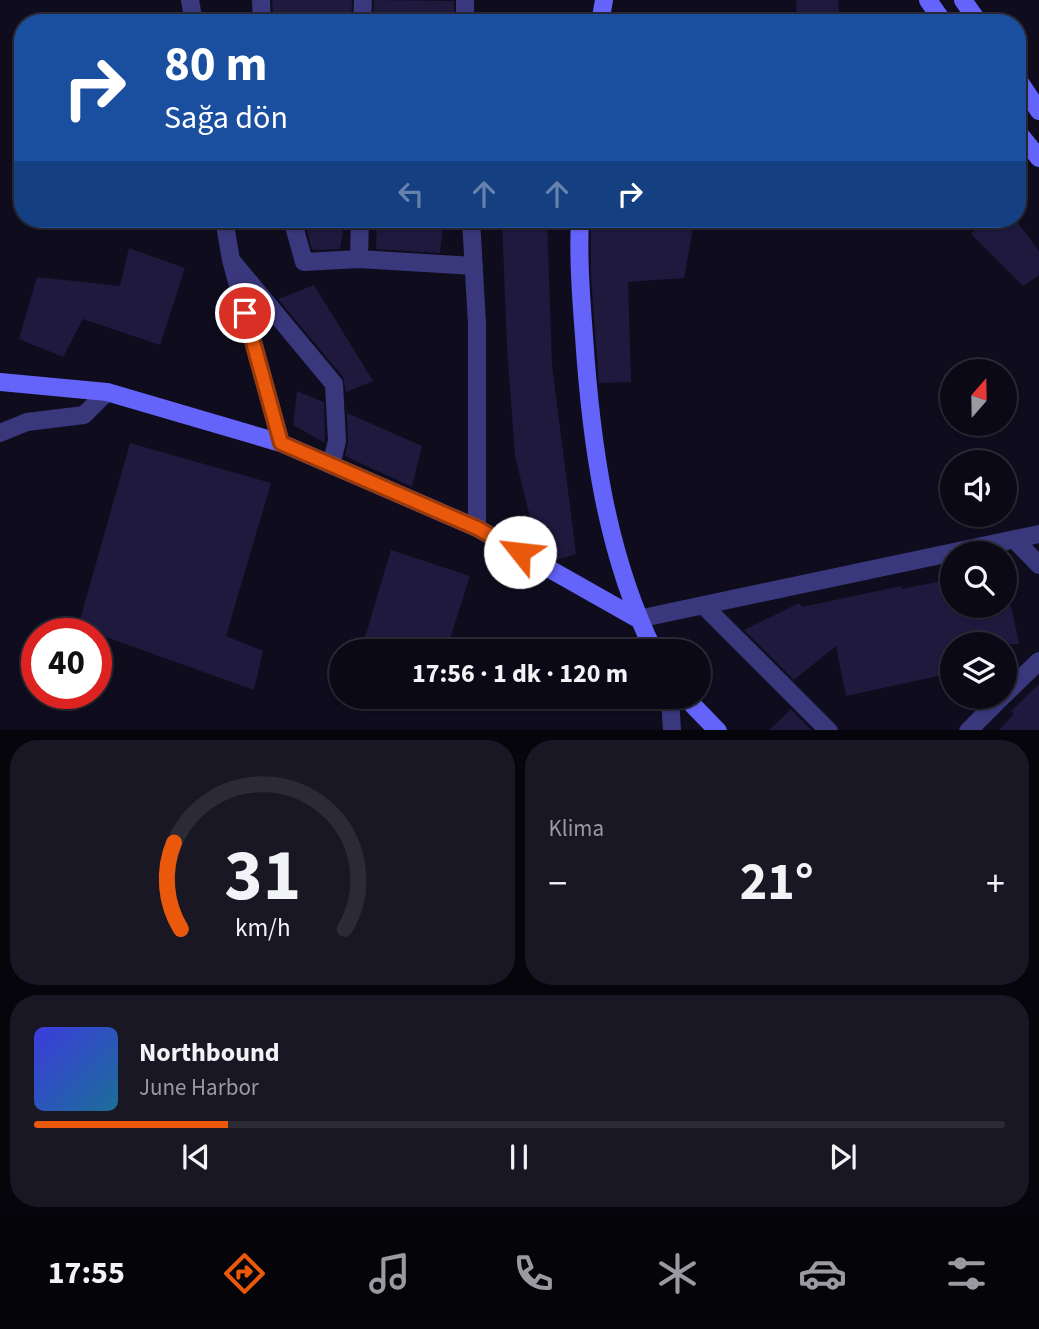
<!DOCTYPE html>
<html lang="tr">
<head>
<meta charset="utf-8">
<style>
  :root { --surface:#0b0916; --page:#191723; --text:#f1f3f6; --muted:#9a9aa1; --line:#2b2a35; --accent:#ea580c }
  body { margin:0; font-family:"Source Sans 3",sans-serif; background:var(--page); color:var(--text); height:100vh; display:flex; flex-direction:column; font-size:26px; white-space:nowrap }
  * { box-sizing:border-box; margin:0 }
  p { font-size:23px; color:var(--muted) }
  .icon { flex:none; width:38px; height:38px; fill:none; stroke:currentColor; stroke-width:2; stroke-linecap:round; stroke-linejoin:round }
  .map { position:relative; height:730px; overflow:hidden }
  .details { display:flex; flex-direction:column; gap:10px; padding:10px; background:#06050c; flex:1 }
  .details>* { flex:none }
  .hud { position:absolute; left:14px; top:14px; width:1012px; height:214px; border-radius:28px; box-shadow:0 2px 5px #0004,0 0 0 2px var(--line); background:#1a4fa0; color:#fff; overflow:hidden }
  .needle { width:46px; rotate:20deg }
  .tools { position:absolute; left:940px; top:359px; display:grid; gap:14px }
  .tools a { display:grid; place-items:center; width:77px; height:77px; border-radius:50%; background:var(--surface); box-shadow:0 2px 5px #0004,0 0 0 2px var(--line); font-size:35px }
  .speed { position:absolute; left:21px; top:618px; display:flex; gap:14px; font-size:35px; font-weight:700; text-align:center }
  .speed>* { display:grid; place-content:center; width:91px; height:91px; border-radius:50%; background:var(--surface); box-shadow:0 2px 5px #0004,0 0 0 2px var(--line); line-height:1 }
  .speed .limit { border:10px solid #d22; background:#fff; color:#111 }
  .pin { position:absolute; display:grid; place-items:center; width:60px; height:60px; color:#fff; margin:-30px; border:4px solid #fff; border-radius:50%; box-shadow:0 2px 7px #0007 }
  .me { position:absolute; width:77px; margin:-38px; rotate:299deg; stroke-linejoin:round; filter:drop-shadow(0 0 5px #0008) }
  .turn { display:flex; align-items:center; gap:24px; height:147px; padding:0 35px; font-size:32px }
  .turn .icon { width:91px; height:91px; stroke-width:2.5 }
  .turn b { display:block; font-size:49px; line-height:60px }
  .lanes { display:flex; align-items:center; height:66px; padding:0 35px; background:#0003; justify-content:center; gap:35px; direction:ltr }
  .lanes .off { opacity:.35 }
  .big { font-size:52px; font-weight:700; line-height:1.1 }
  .details .card { flex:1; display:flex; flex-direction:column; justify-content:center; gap:10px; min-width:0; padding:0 24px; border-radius:28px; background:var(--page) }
  .details .dial { align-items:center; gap:0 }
  .dial svg { height:182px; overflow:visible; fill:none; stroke:var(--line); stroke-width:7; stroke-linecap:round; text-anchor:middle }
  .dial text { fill:var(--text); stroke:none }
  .song { display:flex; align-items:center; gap:21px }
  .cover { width:84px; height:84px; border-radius:10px; background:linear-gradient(135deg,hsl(240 70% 55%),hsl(200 70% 35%)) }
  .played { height:7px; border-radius:4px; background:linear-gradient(90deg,var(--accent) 20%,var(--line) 20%) }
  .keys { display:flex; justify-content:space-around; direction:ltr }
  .heat { display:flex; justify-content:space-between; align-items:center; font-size:38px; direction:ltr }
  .details .tiles { flex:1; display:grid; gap:10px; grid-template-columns:1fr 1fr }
  .card:last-child { grid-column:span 2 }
  .trip { position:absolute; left:329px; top:639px; width:382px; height:70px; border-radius:35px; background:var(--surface); box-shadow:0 2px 5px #0004,0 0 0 2px var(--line); font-weight:700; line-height:70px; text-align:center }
  .tab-bar { display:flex; height:112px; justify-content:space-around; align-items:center; background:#040409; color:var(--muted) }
  .tab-bar .icon { width:49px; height:49px }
  .tab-bar .selected { color:var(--accent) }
  .tab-bar b { font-size:32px; color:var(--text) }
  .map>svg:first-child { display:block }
</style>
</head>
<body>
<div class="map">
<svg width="1039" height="731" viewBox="0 0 1039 731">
  <rect width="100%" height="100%" fill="#0f0c1e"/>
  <path fill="#1f193e" d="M272,0H352L351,23H274Z
    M374,0L454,1V23H373Z
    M796,0H838L840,23H797Z
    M304,219H345L340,249L312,250Z
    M377,219H444L440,253L376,249Z
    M502,219H547L552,365L576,554L557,560L538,550L515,456L507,347Z
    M591,219H626V226L693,228L684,278L628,282L631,382L599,383L591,277Z
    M982,219H1015L1039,251V275L1023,286L971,234Z
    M129,248L185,268L160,345L83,319L63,357L19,339L37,277L120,286Z
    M314,285L373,381L346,392L343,377L278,299Z
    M297,391L324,402L325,443L293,425Z
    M347,413L422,446L412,487L345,456L348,441Z
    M130,443L271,483L226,636L263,651L254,690L78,627Z
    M391,550L470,576L446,651H361Z
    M952,579V606H1011L1019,644H952V673L846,696L836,646L794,680L744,630L799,603L802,607L901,586L902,589Z
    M1039,684V731H998L1014,714L1011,711Z
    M791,709L812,731H768Z"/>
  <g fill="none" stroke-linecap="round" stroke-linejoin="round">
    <path stroke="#39387c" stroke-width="18" d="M190,0L194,23
      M261,0L262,23
      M362,23L363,0
      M465,23V0
      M224,219L231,260L281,443
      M292,219L304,262L359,259L474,266
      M471,219L477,324V528
      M359,259L360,219
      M231,260L334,384L337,441L331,465
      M0,433L27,422L84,415L107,392
      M1014,539L1039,565
      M703,605L829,731
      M638,619L1039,534
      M1004,695L1039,661
      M670,696L672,731
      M968,731L1003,696"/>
    <path stroke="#6464fb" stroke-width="18" d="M928,0L944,23
      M963,0L979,23
      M600,23L604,0
      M1017,78L1039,111
      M1017,131L1039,158
      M580,219C578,258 581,297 584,336C591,443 606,554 654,651
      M0,382L107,392L281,443L477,528L638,619
      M684,696L718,731"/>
  </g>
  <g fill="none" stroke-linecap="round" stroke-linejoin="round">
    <g stroke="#983908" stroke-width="18">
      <path id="route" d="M245,313L281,443L477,528L520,552"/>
    </g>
    <use href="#route" stroke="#ea580c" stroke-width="12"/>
  </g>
</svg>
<div class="tools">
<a><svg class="needle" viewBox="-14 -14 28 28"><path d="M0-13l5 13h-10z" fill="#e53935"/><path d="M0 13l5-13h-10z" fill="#9a9aa1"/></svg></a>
<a><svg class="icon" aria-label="sound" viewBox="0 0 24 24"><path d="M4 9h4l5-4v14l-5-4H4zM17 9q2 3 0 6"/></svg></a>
<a><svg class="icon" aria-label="search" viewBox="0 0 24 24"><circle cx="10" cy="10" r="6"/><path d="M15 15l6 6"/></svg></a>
<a><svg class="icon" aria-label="layers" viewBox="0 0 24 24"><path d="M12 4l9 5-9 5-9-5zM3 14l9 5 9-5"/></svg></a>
</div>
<div class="speed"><div class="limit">40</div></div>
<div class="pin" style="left:245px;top:313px;background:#d93025"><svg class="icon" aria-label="arrive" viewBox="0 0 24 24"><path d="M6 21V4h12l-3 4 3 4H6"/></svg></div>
<svg class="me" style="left:520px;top:552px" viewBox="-20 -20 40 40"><circle r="19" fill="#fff"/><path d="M0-13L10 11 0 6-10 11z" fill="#ea580c"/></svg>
<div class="trip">17:56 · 1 dk · 120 m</div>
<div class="hud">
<div class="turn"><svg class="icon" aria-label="right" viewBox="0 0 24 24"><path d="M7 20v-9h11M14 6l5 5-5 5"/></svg><div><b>80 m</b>Sağa dön</div></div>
<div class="lanes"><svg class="icon off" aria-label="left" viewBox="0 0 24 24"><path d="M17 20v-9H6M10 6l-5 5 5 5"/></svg><svg class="icon off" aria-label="ahead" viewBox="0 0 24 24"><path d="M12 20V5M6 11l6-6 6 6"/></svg><svg class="icon off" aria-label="ahead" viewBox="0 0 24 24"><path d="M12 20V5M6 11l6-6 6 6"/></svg><svg class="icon" aria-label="right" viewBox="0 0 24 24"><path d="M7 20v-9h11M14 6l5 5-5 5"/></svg></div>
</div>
</div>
<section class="details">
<div class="tiles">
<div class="card dial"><svg viewBox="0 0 100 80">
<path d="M14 69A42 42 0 1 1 86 69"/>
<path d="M14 69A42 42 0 0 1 11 31" stroke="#ea580c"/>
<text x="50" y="56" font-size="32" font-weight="700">31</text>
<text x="50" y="72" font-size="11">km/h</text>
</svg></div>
<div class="card"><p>Klima</p>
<div class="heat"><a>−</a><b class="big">21°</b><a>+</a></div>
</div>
<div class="card">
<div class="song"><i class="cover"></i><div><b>Northbound</b><p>June Harbor</p></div></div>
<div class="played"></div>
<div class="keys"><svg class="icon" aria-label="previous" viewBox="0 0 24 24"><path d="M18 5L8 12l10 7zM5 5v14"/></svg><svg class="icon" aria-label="pause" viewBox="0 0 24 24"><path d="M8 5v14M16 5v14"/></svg><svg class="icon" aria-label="next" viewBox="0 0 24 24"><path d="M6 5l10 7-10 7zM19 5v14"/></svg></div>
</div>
</div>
</section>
<nav class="tab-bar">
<b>17:55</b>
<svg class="icon selected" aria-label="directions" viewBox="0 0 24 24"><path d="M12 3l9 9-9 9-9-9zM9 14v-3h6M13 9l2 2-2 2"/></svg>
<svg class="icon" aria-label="music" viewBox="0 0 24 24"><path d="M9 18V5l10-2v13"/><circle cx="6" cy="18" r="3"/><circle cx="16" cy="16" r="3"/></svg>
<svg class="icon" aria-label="phone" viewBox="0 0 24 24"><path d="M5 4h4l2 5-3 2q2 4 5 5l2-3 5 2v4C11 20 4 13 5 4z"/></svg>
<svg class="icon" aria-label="climate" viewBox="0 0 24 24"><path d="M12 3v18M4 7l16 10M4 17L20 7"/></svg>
<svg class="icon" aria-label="car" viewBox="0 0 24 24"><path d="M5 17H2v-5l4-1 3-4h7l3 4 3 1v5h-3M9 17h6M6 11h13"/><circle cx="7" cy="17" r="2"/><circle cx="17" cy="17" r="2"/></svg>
<svg class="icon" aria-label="filters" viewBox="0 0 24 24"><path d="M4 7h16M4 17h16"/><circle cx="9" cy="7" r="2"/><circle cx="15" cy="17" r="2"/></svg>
</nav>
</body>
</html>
